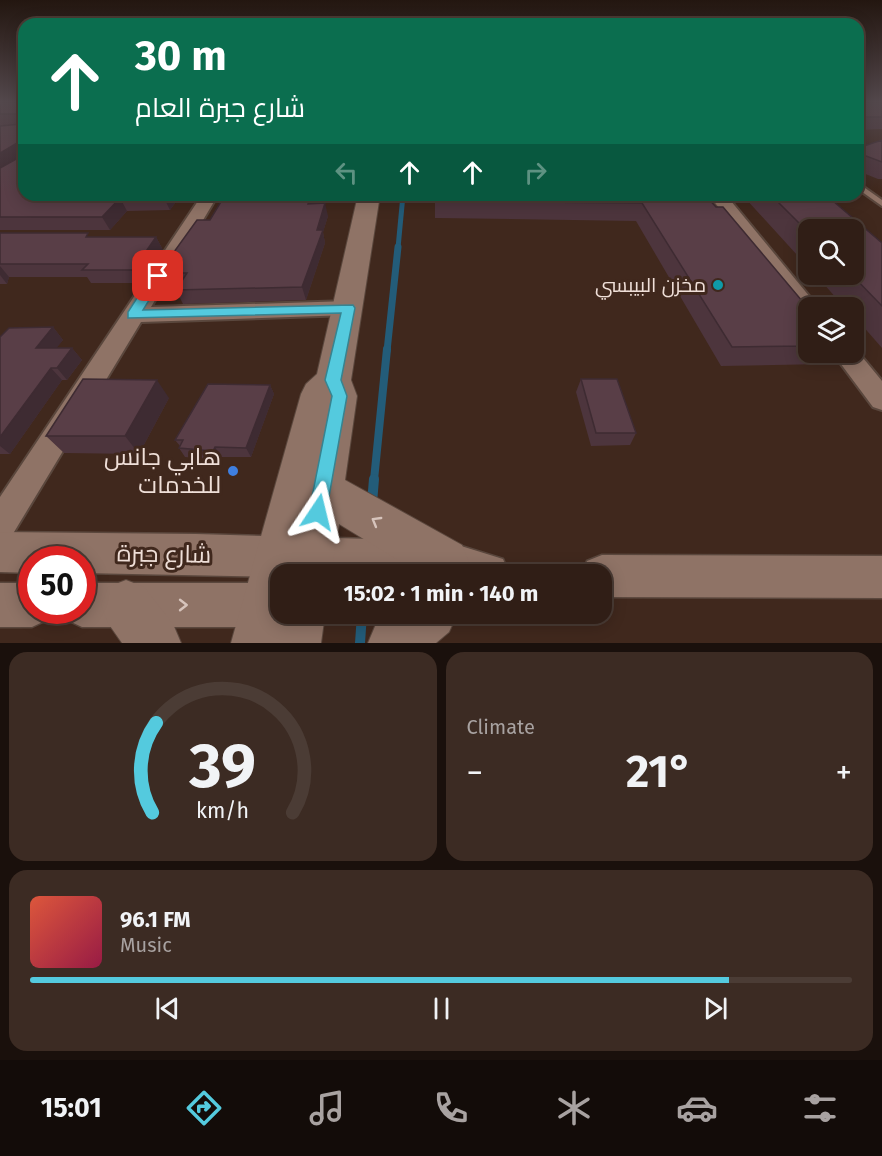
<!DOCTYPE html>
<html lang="en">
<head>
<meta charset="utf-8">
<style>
  :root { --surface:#301e16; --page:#3c2b23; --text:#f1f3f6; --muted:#a8a2a1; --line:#4b3c35; --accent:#54cade }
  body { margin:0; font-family:"Fira Sans",Cairo,sans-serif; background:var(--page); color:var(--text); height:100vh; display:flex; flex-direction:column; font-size:22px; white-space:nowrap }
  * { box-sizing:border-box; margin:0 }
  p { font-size:20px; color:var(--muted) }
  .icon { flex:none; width:33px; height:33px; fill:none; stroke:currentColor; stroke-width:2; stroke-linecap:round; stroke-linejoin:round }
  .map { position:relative; height:643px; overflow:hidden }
  .drawer { display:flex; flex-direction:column; gap:9px; padding:9px; background:#1a100c; flex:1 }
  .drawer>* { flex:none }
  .top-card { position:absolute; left:18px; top:18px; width:846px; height:183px; border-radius:18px; box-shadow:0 3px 15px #0003,0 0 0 2px var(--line); background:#0b6e4f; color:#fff; overflow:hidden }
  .fabs { position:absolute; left:798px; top:219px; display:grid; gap:12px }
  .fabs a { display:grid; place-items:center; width:66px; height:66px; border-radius:12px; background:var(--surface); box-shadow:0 3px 15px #0003,0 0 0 2px var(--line); font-size:30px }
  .speed { position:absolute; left:18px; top:546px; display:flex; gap:12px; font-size:30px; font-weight:700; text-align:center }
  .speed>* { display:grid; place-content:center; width:78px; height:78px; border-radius:50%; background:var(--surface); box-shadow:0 3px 15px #0003,0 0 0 2px var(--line); line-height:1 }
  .speed .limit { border:9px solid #d22; background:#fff; color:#111 }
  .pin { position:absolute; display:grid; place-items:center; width:51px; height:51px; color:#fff; margin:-26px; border-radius:12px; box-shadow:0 3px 9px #0006 }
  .me { position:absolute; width:66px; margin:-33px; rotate:10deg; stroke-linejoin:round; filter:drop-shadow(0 0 4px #0008) }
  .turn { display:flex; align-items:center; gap:21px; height:126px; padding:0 18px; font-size:27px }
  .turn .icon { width:78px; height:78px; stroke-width:2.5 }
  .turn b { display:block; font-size:42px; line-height:51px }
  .lanes { display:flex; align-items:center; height:57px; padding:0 18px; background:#0003; justify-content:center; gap:30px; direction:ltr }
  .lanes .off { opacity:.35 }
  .big { font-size:45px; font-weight:700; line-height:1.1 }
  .drawer .tile { flex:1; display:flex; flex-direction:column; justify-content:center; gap:9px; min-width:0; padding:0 21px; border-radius:18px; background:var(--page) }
  .drawer .dial { align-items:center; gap:0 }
  .dial svg { height:156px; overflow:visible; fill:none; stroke:var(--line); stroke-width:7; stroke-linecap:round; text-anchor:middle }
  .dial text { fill:var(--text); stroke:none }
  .song { display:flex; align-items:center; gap:18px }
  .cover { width:72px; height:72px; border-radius:9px; background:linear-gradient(135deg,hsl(10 70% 55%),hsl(340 70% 35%)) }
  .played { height:6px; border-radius:3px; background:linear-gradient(90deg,var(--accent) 85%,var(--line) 85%) }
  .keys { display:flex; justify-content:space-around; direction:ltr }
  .heat { display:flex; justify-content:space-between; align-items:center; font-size:33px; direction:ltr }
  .drawer .tiles { flex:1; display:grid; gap:9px; grid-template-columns:1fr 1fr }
  .tile:last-child { grid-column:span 2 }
  .trip { position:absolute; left:270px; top:564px; width:342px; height:60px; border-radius:18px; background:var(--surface); box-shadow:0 3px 15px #0003,0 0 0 2px var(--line); font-weight:700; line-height:60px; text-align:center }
  .tab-bar { display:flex; height:96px; justify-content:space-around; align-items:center; background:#130c09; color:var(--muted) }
  .tab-bar .icon { width:42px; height:42px }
  .tab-bar .current { color:var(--accent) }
  .tab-bar b { font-size:27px; color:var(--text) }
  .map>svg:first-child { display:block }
</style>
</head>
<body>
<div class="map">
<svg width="882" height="643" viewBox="0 0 882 643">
  <rect width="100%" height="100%" fill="#40281d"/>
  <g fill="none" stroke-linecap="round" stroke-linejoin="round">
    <path stroke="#235c79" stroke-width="5" d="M398,248L403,195"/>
    <path stroke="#235c79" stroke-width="7" d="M387,351L398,247"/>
    <path stroke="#235c79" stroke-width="8" d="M374,480L387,349"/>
    <path stroke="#235c79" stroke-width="10" d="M372,503L374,479
      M360,643L362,614"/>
    <g stroke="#5a473d" stroke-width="4">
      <path id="service" d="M858,183L882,200V206L858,189Z"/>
    </g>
    <g stroke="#5a473d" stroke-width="4">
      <path id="minor" d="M202,195H218L151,307L349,301L357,303L360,308L357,313L349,315L141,322L11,537L0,542V497Z
        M709,195H726L819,308H808V315L800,313Z
        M854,347L882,381V410L873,407L832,352H854Z"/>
    </g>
    <g stroke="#5a473d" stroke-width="3">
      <path id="tertiary" d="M0,532L196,534L445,541L503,559L509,574H280V577L82,573V560H32V573L0,572Z
        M602,555L882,556V598L602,597V574H582L587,561Z
        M0,583H32V610H51L47,620L32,627H0Z
        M82,583H280V614H298L295,620L280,627H82L67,620L63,610H82Z"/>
    </g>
    <g stroke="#5a473d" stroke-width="2">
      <path id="secondary" d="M358,195H380L351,380L357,396L345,480L462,545L469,562L464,574H421L339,524L331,574H280V614H325L321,643H231L301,394L306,384L317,374Z
        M126,580L144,587L173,624L181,643H122L108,623L101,605L108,587Z
        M390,614H457L449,632L436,643H368L376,624Z"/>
    </g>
    <use href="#service" fill="#8f7366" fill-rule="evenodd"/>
    <use href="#minor" fill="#8f7366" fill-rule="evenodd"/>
    <use href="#tertiary" fill="#8f7366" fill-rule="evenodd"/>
    <use href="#secondary" fill="#8f7366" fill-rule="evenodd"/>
  </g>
  <path fill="#4d353d" d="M0,102H24V195H181L170,210L127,211L110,230H0Z
    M858,102H882V129L858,130Z
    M882,140V179H878L858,171V148Z
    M318,195L315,204L328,216L323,232L325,243L306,300L183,304L176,290L179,286L172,287L170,283H168L161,270L210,220Z
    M435,195H705L808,308V352H834L824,364L721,366L636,221L435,218Z
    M747,195H826L882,243V348L854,316V308H845L815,274H854L808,230V267L745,198Z
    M0,233L90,237H156L163,250L140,283H91L87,277H9L7,284H0Z
    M53,327L63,340L56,348H72L82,360L67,380H62L10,454H0V337Z
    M581,379L636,433L630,445L591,446L576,392Z
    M270,385L274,394L251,457H221L219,460L185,457L179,448L180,446L175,440Z
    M169,398L139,454L64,453L46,436Z"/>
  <path fill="#3e2b32" d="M17,143L24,154L0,169V153Z
    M167,195H181L170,210L164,198Z
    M311,195H318L311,216L308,204Z
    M120,198L127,211L110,230L102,217Z
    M325,203L328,216L323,232L325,243L306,300L302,287Z
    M156,237L163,250L140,283L133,270Z
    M0,266L9,277L7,284L0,275Z
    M53,327L63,340L46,361L36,348Z
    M72,348L82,360L67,380L57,368Z
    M51,368L62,380L10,454L0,446V437Z
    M157,380L169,398L139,454L125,436Z
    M270,385L274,394L251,457L246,448Z
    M215,447L221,457L219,460L213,451Z"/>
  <path fill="#593e47" stroke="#3e2b32" stroke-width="1.5" d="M0,102H24V195H167L164,198H120L102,217H0V168L18,158L17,143L0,153V126L20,124L18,114H0Z
    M858,102H882V117H858Z
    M882,140V162L858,153V148Z
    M225,195H311L308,204L325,203L317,230H323L302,287L176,290L187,273H165L167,270H161L197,220H210Z
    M435,195H705L716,207H723L808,308V346L732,347L642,203L435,201Z
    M771,195H826L882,243V306L851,274H854V230H808V232Z
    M0,233H88L86,237H156L133,270H82L88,264H0Z
    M53,327L36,348H72L57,368H51L0,437V337L9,328Z
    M83,379L157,380L125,436H46Z
    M581,379H617L636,433H596Z
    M208,384L270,385L246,448L215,447L213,451L179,448L183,440H175Z"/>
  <defs><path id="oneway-chevron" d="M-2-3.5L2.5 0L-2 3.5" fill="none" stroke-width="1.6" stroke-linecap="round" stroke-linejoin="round" transform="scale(1.5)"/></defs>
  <g stroke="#d7c4bc">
    <use href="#oneway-chevron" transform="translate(376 521) rotate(-150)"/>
    <use href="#oneway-chevron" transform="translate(183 605)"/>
  </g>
  <linearGradient id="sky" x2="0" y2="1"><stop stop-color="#231610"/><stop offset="0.53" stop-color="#53484c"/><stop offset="1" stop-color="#53484c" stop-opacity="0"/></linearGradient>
  <rect width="882" height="192" fill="url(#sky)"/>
  <path fill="#54cade" stroke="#378390" stroke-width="1.5" d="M158,272L164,276L143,310L353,305L355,308L341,380L347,396L325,519L318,522L311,519L309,512L332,396L325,380L341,313L128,318V312L153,273Z"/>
  <circle fill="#0f9aa8" stroke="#40281d" stroke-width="2" cx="718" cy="285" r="6"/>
  <circle fill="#3f7fe0" stroke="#40281d" stroke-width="2" cx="233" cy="471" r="6"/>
  <g text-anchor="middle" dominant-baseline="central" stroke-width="6" stroke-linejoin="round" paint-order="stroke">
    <g font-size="20" fill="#efdfd8" stroke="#40281d" text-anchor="end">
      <text x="706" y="285">مخزن البيبسي</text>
    </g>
    <g font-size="24" fill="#efdfd8" stroke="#40281d" text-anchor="end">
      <text x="221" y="457">هابي جانس<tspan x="221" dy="28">للخدمات</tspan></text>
    </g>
    <g font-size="24" fill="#efdfd8" stroke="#40281d">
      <text transform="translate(164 554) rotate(1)">شارع جبرة</text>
    </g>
  </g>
</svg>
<div class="fabs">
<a><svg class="icon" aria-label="search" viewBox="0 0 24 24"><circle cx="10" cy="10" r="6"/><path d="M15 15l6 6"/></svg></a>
<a><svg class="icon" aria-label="layers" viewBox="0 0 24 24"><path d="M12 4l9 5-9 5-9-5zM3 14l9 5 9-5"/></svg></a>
</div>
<div class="speed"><div class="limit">50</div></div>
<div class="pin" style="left:158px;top:276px;background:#d93025"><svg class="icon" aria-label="arrive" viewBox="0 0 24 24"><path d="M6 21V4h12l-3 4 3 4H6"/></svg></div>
<svg class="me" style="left:318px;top:512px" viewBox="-20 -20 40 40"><path d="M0-17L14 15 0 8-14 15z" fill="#54cade" stroke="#fff" stroke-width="4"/></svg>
<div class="trip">15:02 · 1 min · 140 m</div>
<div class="top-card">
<div class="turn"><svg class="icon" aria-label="ahead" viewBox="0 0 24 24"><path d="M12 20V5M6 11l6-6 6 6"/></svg><div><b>30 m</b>شارع جبرة العام</div></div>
<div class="lanes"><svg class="icon off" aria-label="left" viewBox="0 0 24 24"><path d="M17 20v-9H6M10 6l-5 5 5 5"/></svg><svg class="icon" aria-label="ahead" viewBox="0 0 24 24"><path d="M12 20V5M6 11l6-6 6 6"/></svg><svg class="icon" aria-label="ahead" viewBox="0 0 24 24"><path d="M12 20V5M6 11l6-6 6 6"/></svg><svg class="icon off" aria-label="right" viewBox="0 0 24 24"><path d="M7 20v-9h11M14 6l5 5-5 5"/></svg></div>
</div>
</div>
<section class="drawer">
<div class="tiles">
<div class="tile dial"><svg viewBox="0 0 100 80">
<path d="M14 69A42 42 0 1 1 86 69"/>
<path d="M14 69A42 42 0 0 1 16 23" stroke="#54cade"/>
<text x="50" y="56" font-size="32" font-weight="700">39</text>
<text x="50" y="72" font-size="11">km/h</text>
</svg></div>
<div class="tile"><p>Climate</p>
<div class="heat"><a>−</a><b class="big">21°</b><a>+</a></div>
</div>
<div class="tile">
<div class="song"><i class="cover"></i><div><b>96.1 FM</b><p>Music</p></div></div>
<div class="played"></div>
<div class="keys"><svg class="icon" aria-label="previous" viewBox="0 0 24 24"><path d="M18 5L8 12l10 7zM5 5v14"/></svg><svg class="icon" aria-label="pause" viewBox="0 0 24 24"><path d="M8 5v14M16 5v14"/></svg><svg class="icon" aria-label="next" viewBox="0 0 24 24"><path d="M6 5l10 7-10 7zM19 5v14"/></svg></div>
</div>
</div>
</section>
<nav class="tab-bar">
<b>15:01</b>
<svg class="icon current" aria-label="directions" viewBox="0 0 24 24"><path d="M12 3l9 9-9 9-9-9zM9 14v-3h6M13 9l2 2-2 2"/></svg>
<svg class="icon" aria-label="music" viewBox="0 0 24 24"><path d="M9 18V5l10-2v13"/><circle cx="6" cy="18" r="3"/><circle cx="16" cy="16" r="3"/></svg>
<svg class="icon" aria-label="phone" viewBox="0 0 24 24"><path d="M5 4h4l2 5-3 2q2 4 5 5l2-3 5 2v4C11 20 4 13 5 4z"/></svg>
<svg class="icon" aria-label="climate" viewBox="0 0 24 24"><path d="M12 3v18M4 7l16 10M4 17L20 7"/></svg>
<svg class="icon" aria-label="car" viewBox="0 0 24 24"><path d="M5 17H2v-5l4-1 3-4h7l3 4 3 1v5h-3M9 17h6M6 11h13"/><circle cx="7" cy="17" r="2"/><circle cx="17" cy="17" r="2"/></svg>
<svg class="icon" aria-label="filters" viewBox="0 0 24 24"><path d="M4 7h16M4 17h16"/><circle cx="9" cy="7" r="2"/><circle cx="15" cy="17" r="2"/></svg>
</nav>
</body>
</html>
